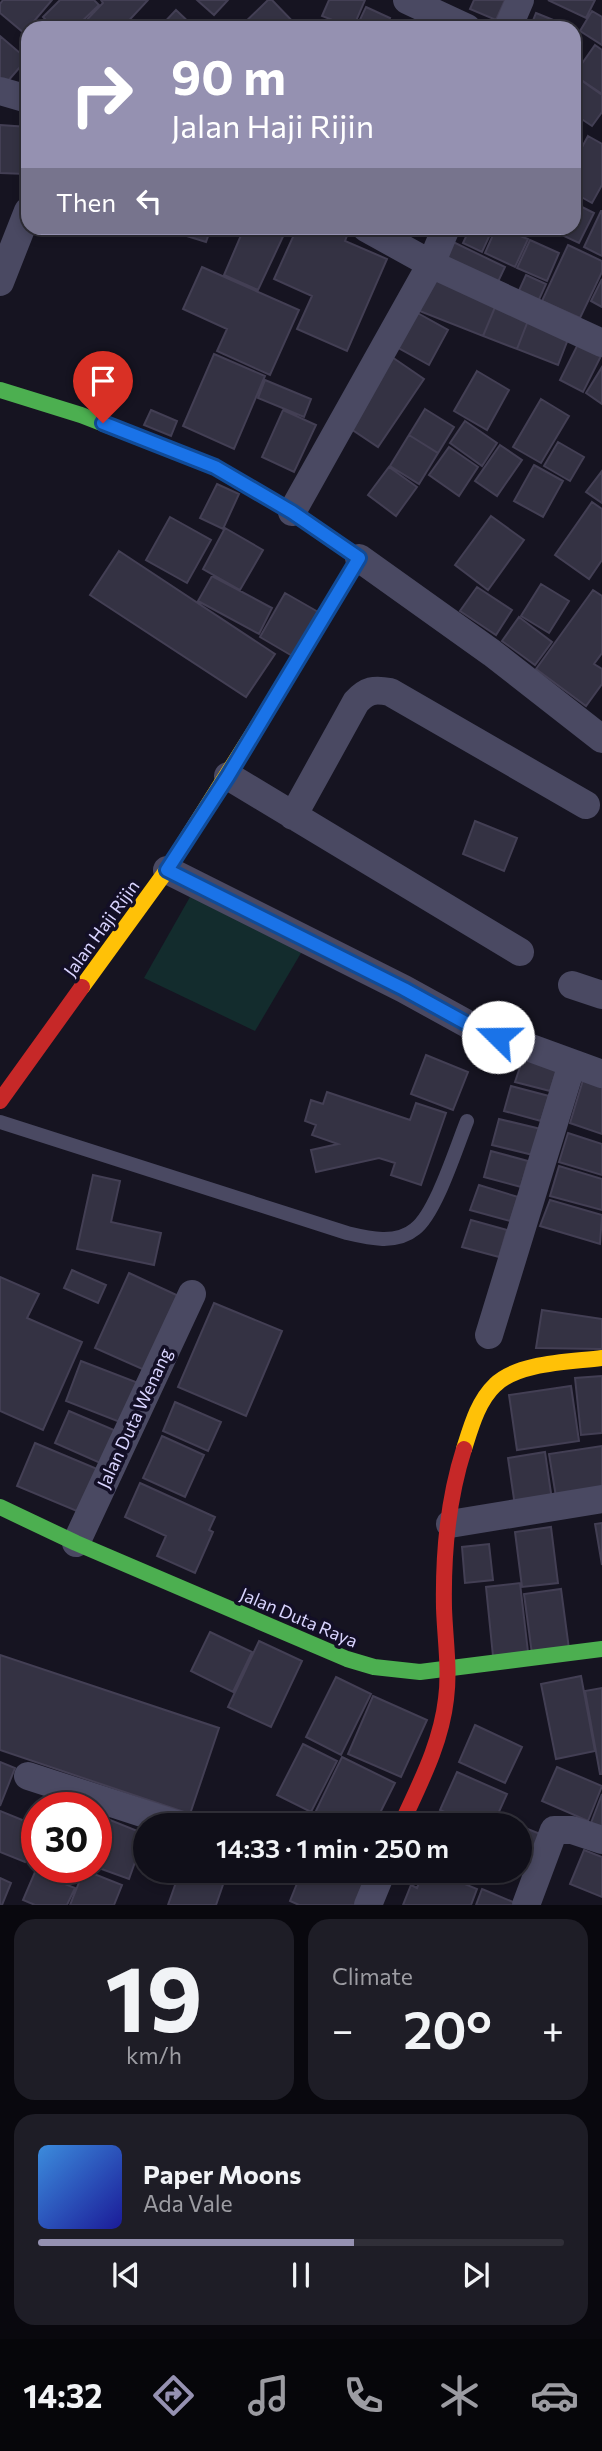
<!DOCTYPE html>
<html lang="en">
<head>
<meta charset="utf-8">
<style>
  :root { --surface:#100f19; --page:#1e1d26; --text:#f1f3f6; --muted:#9c9ca2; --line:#302f38; --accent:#9591b1 }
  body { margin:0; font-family:Commissioner,sans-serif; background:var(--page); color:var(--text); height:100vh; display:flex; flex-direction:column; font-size:26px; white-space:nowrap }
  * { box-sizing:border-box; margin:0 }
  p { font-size:23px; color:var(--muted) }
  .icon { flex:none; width:38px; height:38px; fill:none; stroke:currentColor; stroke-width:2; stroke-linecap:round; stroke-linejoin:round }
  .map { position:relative; height:1905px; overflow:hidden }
  .panel { display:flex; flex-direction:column; gap:14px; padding:14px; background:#09080e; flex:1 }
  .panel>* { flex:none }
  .banner { position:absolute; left:21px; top:21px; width:560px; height:214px; border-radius:21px; box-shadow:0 4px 10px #0003,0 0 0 2px var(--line); background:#9591b1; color:#fff; overflow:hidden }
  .speed { position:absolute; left:21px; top:1792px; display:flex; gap:14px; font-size:35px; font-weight:700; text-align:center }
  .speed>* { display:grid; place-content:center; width:91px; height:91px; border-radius:50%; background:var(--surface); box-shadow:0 4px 10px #0003,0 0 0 2px var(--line); line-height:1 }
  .speed .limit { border:10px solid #d22; background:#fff; color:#111 }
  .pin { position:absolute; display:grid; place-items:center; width:60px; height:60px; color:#fff; margin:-72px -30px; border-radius:50% 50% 50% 0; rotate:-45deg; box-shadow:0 0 7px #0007 }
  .pin .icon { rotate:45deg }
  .me { position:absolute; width:77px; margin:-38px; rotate:292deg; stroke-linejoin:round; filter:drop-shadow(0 0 5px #0008) }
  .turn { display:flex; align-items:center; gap:24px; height:147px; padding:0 35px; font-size:32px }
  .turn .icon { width:91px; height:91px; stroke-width:2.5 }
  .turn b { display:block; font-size:49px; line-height:60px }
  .then { display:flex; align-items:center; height:66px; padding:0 35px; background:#0003; gap:14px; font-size:26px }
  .big { font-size:52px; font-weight:600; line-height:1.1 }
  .panel .widget { flex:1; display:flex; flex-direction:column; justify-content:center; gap:10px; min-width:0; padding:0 24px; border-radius:21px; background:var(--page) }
  .panel .dial { align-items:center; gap:0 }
  .dial b { font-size:91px; line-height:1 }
  .song { display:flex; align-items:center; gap:21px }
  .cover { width:84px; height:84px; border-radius:10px; background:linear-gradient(135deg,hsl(210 70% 55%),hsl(240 70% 35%)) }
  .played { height:7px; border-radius:4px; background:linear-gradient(90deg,var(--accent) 60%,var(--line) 60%) }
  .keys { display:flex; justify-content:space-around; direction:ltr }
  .heat { display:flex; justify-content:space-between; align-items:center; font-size:38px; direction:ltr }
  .panel .tiles { flex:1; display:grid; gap:14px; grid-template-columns:1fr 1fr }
  .widget:last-child { grid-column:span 2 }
  .trip { position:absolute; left:133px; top:1813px; width:399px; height:70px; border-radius:35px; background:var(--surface); box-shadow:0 4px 10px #0003,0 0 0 2px var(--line); font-weight:600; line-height:70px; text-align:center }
  .dock { display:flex; height:112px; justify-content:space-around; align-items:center; background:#06060a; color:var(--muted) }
  .dock .icon { width:49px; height:49px }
  .dock .current { color:var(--accent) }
  .dock b { font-size:32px; color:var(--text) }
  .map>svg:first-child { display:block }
</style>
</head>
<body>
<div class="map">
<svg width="602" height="1905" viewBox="0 0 602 1905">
  <rect width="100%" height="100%" fill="#161421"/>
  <path fill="#132c2d" d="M203,874L314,931L255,1031L144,978Z"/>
  <path fill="#343243" stroke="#433f54" stroke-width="2" d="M3,0H52L24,33L0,13V4Z
    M60,0H94L99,5L75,28H54L43,17Z
    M101,0H148L122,28H79L103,3Z
    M197,0H228L214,15Z
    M268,0H272L299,28H239Z
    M329,0H365L353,28L322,16Z
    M474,0H505L496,20L470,9Z
    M548,0H595L586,18Z
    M366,7L390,18L385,28H356Z
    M176,10L195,28H159Z
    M592,11L602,17V45L580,31Z
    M536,13L573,28H530Z
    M0,36L27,59L1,89H0Z
    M595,45L602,50V94L574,75Z
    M575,76L602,95V112L592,126L574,114Z
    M0,125L28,127L26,174L0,173Z
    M588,136L602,144V185L592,203L574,193V162Z
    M574,203L594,213L579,243L547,228H574Z
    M601,211H602V256L584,247Z
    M161,228H211L206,242Z
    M231,228H287L258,290L224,275L242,233Z
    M297,228H350L345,241L387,259L347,351L297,329L312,296L274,279Z
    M470,228H493L482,252L463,243Z
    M496,228H501L528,239L515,267L485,253Z
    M447,239L505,267L496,286L438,258Z
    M530,240L559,253L547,281L517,268Z
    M568,245L602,261V272L580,318L542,301Z
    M202,267L299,310L270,375L217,351L227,329L183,309Z
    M432,274L498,300L483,336L417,310Z
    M526,275L546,284L537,304L517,295Z
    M602,279V307L591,301Z
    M498,300L531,313L517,349L483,336Z
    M414,311L448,330L429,365L395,346Z
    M531,313L572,329L558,365L517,349Z
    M578,344L601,356L583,392L560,380Z
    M214,354L265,376L234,449L183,426Z
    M389,355L424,379L378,447L342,423Z
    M602,367V404L586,393Z
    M477,371L509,390L487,430L454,411Z
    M265,380L311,399L304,417L258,398Z
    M541,399L569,416L541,463L513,447Z
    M425,409L454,427L438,453L409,435Z
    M151,410L177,421L171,436L144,425Z
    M283,410L316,425L294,472L262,457Z
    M465,421L497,443L482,466L450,443Z
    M409,435L438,453L419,484L390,466Z
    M558,442L584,457L570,481L544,466Z
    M500,445L522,460L497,496L475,481Z
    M449,447L478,467L459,496L429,475Z
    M534,465L563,481L543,517L514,501Z
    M389,467L417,487L396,516L368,495Z
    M602,471V503L586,492Z
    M217,484L239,494L223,529L200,518Z
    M592,502L602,509V560L589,579L555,555Z
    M491,516L524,540L488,590L455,565Z
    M170,517L211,540L187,583L146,560Z
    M225,528L263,550L240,590L203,569Z
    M119,551L275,654L246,697L90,595Z
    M212,576L272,608L259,634L198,601Z
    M541,584L569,601L549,633L521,616Z
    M477,587L512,610L496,635L460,611Z
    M593,590L602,596V653L594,664L602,669V684L586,706L536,669Z
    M285,593L320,613L294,657L260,637Z
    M519,617L552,642L535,665L502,641Z
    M475,821L517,838L504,871L463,854Z
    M426,1055L468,1072L453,1110L411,1094Z
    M524,1055L558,1066L550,1091L515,1082Z
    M583,1080L602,1085V1134L570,1123Z
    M511,1086L549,1096L541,1121L504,1111Z
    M327,1092L410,1120L416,1103L446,1113L421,1185L391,1175L395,1163L379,1158L316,1172L311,1150L338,1144L312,1135L316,1125L305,1121L311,1100L323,1104Z
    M499,1119L541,1129L533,1155L492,1145Z
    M568,1133L602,1144V1175L559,1162Z
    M491,1151L528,1161L521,1187L484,1177Z
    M559,1166L602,1179V1210L550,1196Z
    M93,1175L120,1181L111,1222L161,1233L154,1265L77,1249Z
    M479,1185L518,1197L510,1221L470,1210Z
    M550,1200L602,1215L600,1244L540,1226Z
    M471,1220L507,1230L499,1257L462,1247Z
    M72,1270L106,1285L98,1303L64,1288Z
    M129,1273L183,1298L149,1372L95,1348Z
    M0,1277L39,1294L27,1318L82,1342L43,1430L0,1411Z
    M214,1303L282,1331L246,1416L178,1387Z
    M542,1310L602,1319V1349L536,1348Z
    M81,1361L141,1384L125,1424L66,1401Z
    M602,1376V1433L581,1435L575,1378Z
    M571,1386L579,1441L517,1450L509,1395Z
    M175,1402L221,1422L208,1451L163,1431Z
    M69,1411L121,1433L107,1466L55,1443Z
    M162,1436L204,1455L185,1497L143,1478Z
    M35,1443L102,1471L84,1514L17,1486Z
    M602,1446V1496L557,1503L549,1454Z
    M545,1452L552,1500L515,1506L508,1458Z
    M140,1483L215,1517L209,1530L213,1532L195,1573L157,1556L166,1536L125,1517Z
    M602,1523V1565L595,1524Z
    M551,1527L558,1583L522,1587L515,1532Z
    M489,1544L493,1580L465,1583L462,1547Z
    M520,1583L528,1652L493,1656L486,1587Z
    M561,1589L569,1649L532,1654L524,1594Z
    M210,1632L252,1652L233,1692L191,1671Z
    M259,1641L302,1661L271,1727L228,1707Z
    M0,1655L219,1728L190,1814L0,1750Z
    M581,1676L595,1751L556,1759L541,1684Z
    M336,1677L371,1694L341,1755L306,1737Z
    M602,1688V1774H600L585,1691Z
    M373,1696L427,1720L401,1777L348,1754Z
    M475,1725L522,1747L505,1783L459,1762Z
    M303,1744L337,1761L311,1812L277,1795Z
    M342,1757L395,1783L374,1825H334L314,1815Z
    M0,1762L15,1768L0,1806Z
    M557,1767L602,1786L588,1821L542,1801Z
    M457,1772L507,1794L493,1825H474L440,1810Z
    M602,1794V1828L591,1823Z
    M0,1811L37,1826V1834L25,1862L0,1852Z
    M105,1818L145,1834L129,1879L96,1867V1841Z
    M520,1826L543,1835L533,1861L520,1856Z
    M584,1850L602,1857V1897L570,1884Z
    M44,1867H79L74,1880Z
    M84,1870L122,1885L114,1905H70Z
    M180,1871H209L226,1876L216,1905H168Z
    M302,1871H372L358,1905H299L290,1901Z
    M424,1871H433L477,1889L471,1905H403L411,1885L417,1888Z
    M35,1872L75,1888L67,1905H35L23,1900Z
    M0,1878L11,1883L2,1905H0Z
    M482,1889L520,1905H476Z"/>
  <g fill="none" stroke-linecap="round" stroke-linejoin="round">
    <path stroke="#4a4962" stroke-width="14" d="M0,1122L347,1233C368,1238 396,1245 415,1229C436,1213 456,1148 467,1121"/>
    <path stroke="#4a4962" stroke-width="28" d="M407,0L467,28
      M508,28L520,0
      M0,91L28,99
      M366,228L431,264L602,343
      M0,282L28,211
      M292,512L431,264L446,228
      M359,558L492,653L602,739
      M228,776L520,952
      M293,816L356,702C367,690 374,689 390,692L586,805
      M167,870L404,989L473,1027L602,1074
      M572,985L602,995
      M489,1335L572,1064
      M450,1524L602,1499
      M76,1543L192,1294
      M28,1776L179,1825
      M368,1905L382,1871
      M526,1905L554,1830H572L602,1840"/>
    <path stroke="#4caf50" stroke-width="16" d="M0,390L81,415L215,467L292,512L359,558L260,722
      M0,1507L76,1543L347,1659L374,1667L420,1672L602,1649"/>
    <path stroke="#ffc107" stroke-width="16" d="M82,987L167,870L260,722
      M464,1449C471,1427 478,1401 495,1385C518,1362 572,1362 602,1358"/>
    <path stroke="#c62828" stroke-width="16" d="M0,1101L82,987
      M401,1825C419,1785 441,1744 446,1699C450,1669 445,1639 444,1608C443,1556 448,1499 464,1449"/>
  </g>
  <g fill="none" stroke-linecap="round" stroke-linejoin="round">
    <g stroke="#114b97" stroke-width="18">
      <path id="route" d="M103,423L215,467L292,512L359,558L228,776L167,870L404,989L473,1027L498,1037"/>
    </g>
    <use href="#route" stroke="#1a73e8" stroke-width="12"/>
  </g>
  <g text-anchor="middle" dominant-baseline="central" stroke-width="7" stroke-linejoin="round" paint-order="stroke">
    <g font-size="18" fill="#d9d4ff" stroke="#130f26">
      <text transform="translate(101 928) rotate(-54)">Jalan Haji Rijin</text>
      <text transform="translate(134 1418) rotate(-65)">Jalan Duta Wenang</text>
      <text transform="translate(299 1617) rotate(23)">Jalan Duta Raya</text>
    </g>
  </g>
</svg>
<div class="speed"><div class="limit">30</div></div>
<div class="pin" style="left:103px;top:423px;background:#d93025"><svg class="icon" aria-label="arrive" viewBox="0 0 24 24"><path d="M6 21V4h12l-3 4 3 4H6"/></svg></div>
<svg class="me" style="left:498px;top:1037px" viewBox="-20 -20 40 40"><circle r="19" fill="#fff"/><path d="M0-13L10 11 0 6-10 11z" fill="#1a73e8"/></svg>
<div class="trip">14:33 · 1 min · 250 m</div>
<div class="banner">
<div class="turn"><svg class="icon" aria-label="right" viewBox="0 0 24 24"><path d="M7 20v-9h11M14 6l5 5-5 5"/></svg><div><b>90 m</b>Jalan Haji Rijin</div></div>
<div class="then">Then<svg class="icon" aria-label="left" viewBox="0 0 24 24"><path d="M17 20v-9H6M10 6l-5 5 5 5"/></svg></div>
</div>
</div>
<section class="panel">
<div class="tiles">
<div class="widget dial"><b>19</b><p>km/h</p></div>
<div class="widget"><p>Climate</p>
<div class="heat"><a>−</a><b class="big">20°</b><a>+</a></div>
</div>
<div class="widget">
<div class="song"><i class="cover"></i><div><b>Paper Moons</b><p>Ada Vale</p></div></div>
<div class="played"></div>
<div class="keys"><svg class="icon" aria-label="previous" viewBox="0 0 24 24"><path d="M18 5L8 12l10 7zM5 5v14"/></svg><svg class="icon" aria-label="pause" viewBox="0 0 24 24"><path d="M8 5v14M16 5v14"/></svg><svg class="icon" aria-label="next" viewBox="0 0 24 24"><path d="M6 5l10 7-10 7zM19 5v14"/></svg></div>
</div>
</div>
</section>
<nav class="dock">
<b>14:32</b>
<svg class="icon current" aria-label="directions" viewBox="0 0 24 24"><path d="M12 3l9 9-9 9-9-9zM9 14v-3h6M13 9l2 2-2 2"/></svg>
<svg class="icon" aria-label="music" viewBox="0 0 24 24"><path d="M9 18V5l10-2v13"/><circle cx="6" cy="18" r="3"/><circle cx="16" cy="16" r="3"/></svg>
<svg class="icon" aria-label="phone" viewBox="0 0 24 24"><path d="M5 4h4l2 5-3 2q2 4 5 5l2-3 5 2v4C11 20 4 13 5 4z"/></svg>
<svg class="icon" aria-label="climate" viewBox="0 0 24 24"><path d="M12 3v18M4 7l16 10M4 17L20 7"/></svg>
<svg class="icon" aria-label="car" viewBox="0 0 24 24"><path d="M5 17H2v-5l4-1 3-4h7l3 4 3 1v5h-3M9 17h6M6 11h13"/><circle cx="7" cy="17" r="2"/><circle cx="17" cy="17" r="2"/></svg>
</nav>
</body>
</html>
